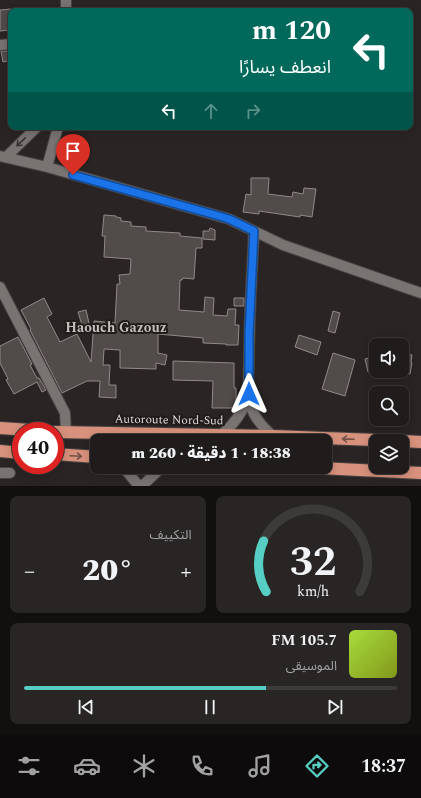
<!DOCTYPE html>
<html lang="ar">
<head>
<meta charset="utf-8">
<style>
  :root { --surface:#201c1b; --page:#282524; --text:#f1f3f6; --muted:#a2a1a3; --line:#3d3a3a; --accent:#56cec3 }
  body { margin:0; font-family:Spectral,"Noto Sans Arabic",serif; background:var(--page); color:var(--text); direction:rtl; height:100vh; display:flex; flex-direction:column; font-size:15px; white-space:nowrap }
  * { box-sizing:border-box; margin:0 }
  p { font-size:13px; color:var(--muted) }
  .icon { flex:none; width:22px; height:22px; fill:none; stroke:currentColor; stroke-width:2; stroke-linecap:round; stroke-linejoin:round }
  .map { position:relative; height:486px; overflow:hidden; direction:ltr }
  .drawer { display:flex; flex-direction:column; gap:10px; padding:10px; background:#120f0f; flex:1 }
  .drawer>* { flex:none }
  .hud { position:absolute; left:8px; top:8px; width:405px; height:122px; border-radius:8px; box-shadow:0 2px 10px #0003,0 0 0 1px var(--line); direction:rtl; background:#00695c; color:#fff; overflow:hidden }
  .fabs { position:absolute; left:369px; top:338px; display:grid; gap:8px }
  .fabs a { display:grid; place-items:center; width:40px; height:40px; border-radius:8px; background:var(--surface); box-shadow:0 2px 10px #0003,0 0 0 1px var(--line); font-size:20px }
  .speed { position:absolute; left:12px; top:422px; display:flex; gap:8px; font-size:20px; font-weight:700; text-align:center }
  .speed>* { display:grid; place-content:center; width:52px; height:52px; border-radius:50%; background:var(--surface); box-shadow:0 2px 10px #0003,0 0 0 1px var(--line); line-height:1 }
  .speed .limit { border:6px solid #d22; background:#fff; color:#111 }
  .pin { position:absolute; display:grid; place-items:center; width:34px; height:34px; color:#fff; margin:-41px -17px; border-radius:50% 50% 50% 0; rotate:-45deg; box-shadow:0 0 4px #0007 }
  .pin .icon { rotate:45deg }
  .me { position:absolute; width:44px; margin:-22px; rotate:0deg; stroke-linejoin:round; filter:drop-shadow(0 0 3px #0008) }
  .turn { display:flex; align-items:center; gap:14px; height:84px; padding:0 16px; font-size:18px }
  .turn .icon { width:52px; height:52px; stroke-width:2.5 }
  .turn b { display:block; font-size:28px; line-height:34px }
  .lanes { display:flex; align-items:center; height:38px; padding:0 16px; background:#0003; justify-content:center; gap:20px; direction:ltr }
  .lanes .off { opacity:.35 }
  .big { font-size:30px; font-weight:800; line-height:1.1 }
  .drawer .card { flex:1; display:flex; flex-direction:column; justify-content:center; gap:6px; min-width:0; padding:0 14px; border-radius:8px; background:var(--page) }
  .drawer .dial { align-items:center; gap:0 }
  .dial svg { height:104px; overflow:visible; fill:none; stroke:var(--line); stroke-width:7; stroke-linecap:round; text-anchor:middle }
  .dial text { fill:var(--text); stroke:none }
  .song { display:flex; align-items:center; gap:12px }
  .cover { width:48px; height:48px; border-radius:6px; background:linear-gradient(135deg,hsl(80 70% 55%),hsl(70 70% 35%)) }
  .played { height:4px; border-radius:2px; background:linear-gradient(90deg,var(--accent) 65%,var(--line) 65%) }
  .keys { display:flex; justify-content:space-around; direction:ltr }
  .heat { display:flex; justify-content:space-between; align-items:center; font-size:22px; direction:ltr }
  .drawer .tiles { flex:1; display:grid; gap:10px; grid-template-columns:1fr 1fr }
  .card:last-child { grid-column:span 2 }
  .trip { position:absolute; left:90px; top:434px; width:242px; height:40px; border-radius:8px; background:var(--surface); box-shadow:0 2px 10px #0003,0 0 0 1px var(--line); font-weight:800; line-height:40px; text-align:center; direction:rtl }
  .dock { display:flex; height:64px; justify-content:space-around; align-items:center; background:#0d0b0b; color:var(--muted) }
  .dock .icon { width:28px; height:28px }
  .dock .active { color:var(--accent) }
  .dock b { font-size:18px; color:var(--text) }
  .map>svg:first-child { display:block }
</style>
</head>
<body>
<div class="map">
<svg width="421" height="486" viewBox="0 0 421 486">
  <rect width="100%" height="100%" fill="#2a2524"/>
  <path fill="#514b49" stroke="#908988" d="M11,9V30L0,31V10Z
    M1,51H9L11,60L3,62Z
    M251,178H269L268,194L292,197L293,192L303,194L304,188L316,189L312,217L300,215V217L259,211V214L243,212L246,194L251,195Z
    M104,215L116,216V217L121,218V221L131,222V226L146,227V231L180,233V236L202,238V248H196L194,279L183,278L182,280H180L179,310L204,312L205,297L214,298L213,315L227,316L228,309H236L235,325H239L238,345H226V344L203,343V338L158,334V353L167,355L165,365L156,363V369L120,368V350L104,349L103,365H110L109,385H116V398L99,397L100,381H87L62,393L30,330L31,329L21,310L44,298L52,314L47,317L60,342L77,334L91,362L94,321L115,323L117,284H120L119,275L130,274L131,259L104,257L105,236H102Z
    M210,228L215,230V240L203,239V231H209Z
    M234,298H244V306H234Z
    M86,310L89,323L82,325L78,312Z
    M333,311L340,313L335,333L328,331Z
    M299,335L321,342L317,355L295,347Z
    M18,337L32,364L30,365L37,378H39L46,390L42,392L37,382L14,394L6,380L8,379L0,363V346Z
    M333,353L355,360L345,396L322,389Z
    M402,353L412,355L411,362L412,363L410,374L402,373Z
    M376,356V370L368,372L365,359Z
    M173,361L234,363V388H236V408H212L213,381L173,380Z"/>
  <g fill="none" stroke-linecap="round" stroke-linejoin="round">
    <g stroke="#484342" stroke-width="12">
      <path id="minor" d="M66,0V11
        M0,45L11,44
        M0,156L47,167L229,219L283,245L421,293
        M6,157L37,127
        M47,167L58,127
        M254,231C252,274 249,316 249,359C249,374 247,390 250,404C254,418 262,427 273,436
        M0,287L65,413L66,432
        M221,435C235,424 243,412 248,396
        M123,467L139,486
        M0,473H10
        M142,486L162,467"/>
    </g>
    <g stroke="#484342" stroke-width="14">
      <path id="highway" d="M0,428L45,431
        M55,432L273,436L401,441
        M402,441L421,442
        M0,451L21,453
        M55,454L97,457
        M299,467L421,473"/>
    </g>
    <use href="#minor" stroke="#797372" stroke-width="10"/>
    <use href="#highway" stroke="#d8917c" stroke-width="12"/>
  </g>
  <defs><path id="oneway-shaft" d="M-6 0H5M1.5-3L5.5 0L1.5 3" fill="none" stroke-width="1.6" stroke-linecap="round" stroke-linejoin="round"/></defs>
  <use stroke="#363230" href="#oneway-shaft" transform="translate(21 142) rotate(136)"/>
  <g stroke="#735146">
    <use href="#oneway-shaft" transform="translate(348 439) rotate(-178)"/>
    <use href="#oneway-shaft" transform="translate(76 456) rotate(3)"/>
  </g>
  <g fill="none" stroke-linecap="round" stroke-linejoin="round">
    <g stroke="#114b97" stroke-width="10">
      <path id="route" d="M73,175L219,216L229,219L254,231L249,334V394"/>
    </g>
    <use href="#route" stroke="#1a73e8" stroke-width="7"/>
  </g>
  <g text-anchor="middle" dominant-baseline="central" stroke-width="4" stroke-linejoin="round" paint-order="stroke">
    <g font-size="12" fill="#dddad9" stroke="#201c1a">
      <text transform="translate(169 420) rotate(1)">Autoroute Nord-Sud</text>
    </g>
    <g font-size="14" font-weight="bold" fill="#c6bfbd" stroke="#201c1a">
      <text x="116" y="327">Haouch Gazouz</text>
    </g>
  </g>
</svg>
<div class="fabs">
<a><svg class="icon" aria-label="sound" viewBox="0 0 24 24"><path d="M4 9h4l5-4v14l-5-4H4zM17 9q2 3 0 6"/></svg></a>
<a><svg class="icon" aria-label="search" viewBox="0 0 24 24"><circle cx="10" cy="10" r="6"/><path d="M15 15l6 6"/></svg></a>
<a><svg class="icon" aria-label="layers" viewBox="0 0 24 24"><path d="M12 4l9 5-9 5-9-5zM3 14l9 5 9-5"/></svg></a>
</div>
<div class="speed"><div class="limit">40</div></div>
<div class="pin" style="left:73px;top:175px;background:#d93025"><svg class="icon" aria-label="arrive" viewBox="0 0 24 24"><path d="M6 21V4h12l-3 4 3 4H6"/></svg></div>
<svg class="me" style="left:249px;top:394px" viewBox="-20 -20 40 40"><path d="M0-17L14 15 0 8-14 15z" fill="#1a73e8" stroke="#fff" stroke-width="4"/></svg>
<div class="trip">18:38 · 1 دقيقة · 260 m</div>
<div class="hud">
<div class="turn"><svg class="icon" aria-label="left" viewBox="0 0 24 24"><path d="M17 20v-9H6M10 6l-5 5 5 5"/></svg><div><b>120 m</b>انعطف يسارًا</div></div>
<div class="lanes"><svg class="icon" aria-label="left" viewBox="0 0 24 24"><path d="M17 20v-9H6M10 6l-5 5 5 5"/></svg><svg class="icon off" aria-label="ahead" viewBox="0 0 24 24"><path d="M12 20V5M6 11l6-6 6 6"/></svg><svg class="icon off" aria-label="right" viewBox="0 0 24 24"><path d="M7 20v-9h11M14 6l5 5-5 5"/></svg></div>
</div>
</div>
<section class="drawer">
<div class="tiles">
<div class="card dial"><svg viewBox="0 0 100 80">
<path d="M14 69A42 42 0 1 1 86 69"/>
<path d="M14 69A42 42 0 0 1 12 30" stroke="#56cec3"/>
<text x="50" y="56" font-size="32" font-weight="700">32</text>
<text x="50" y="72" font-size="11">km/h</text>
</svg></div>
<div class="card"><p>التكييف</p>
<div class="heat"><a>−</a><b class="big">20°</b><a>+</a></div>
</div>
<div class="card">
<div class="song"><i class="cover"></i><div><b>105.7 FM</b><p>الموسيقى</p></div></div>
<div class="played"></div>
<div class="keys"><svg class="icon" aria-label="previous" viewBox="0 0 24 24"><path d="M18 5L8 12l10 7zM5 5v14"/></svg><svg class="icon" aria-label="pause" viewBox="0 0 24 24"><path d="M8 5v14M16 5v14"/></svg><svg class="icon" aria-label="next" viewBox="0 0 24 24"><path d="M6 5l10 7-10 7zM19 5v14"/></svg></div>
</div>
</div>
</section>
<nav class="dock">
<b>18:37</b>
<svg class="icon active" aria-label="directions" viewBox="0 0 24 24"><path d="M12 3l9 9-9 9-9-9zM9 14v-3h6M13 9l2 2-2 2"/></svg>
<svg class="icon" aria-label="music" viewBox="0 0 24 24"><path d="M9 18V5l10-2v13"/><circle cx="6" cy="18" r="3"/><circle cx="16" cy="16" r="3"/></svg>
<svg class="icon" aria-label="phone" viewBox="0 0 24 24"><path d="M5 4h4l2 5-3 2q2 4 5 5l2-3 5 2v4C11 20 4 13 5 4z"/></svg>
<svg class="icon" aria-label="climate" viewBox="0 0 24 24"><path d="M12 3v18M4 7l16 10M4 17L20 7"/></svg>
<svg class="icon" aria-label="car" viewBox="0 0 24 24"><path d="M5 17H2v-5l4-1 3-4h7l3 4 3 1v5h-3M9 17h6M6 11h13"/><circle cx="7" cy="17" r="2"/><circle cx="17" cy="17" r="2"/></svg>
<svg class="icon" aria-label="filters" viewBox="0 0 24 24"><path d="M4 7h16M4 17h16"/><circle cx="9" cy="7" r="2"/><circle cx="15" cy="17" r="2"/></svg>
</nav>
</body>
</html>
